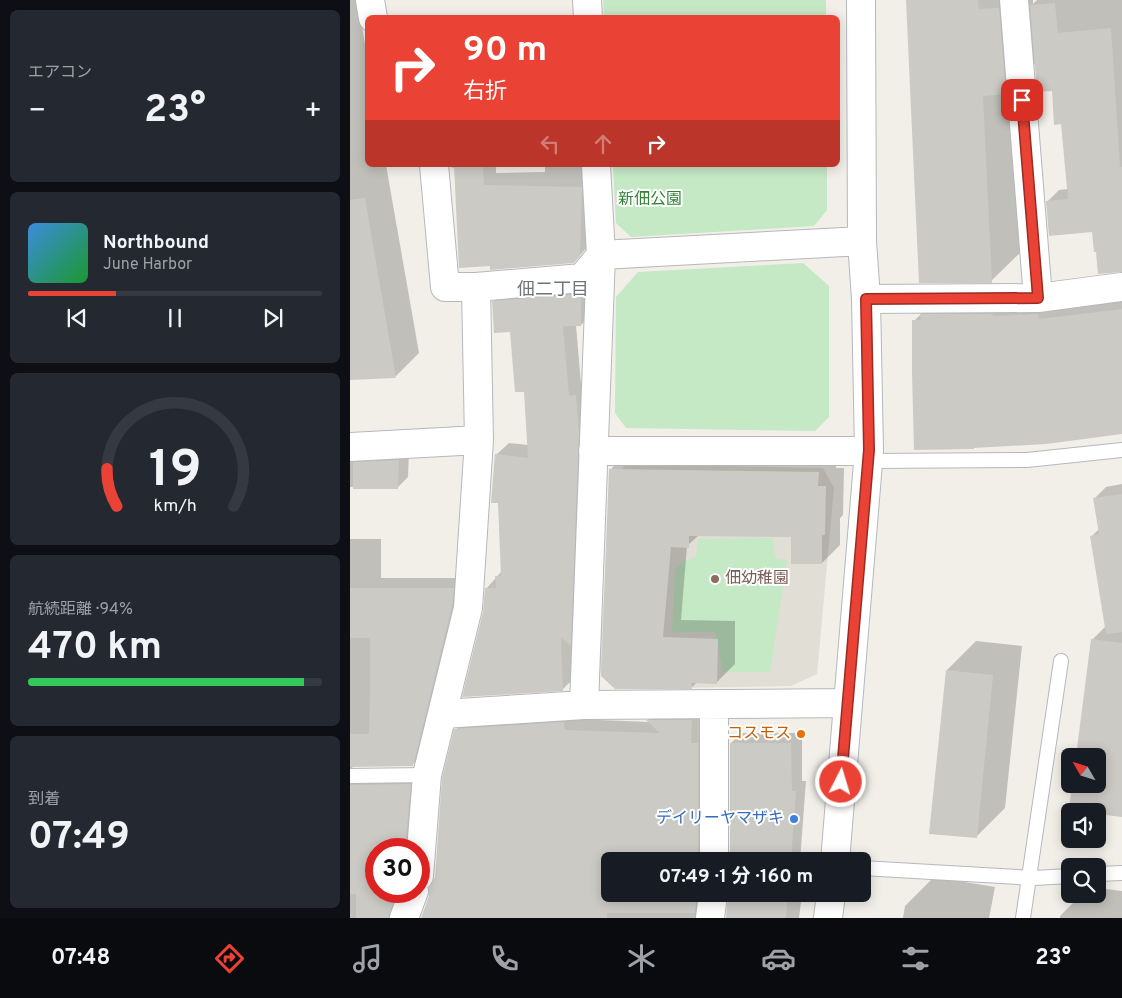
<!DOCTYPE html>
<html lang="ja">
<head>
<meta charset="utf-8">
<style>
  :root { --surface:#171b24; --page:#242831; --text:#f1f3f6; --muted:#9ea1a6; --line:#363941; --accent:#ea4335 }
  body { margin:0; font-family:Overpass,"Noto Sans JP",sans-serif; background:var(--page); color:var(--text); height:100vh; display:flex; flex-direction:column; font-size:19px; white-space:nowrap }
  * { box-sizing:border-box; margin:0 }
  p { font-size:16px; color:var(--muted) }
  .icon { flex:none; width:28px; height:28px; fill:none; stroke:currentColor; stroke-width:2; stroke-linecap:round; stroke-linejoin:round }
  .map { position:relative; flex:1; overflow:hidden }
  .side { display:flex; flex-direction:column; gap:10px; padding:10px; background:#0d0f14; width:350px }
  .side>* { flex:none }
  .top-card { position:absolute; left:15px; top:15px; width:475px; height:152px; border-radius:8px; box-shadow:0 2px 12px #0003; background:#ea4335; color:#fff; overflow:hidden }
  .needle { width:32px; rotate:309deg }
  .fabs { position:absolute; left:711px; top:748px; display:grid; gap:10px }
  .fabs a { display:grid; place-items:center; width:45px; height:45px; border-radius:8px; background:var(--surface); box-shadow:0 2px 12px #0003; font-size:25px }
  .speed { position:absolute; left:15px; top:838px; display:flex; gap:10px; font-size:25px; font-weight:700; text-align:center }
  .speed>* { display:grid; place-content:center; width:65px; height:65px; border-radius:50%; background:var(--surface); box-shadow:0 2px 12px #0003; line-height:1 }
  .speed .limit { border:8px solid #d22; background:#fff; color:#111 }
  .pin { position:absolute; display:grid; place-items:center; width:42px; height:42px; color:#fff; margin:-21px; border-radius:10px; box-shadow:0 2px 8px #0006 }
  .me { position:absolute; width:55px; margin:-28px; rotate:5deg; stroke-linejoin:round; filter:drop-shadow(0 0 4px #0008) }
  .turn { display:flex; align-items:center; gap:18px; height:105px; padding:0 15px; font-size:22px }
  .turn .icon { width:65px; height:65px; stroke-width:2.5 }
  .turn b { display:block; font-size:35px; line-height:42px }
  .lanes { display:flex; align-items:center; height:48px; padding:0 15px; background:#0003; justify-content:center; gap:25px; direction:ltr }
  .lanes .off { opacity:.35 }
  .big { font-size:38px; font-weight:700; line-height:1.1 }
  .side .tile { flex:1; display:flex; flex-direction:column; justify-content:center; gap:8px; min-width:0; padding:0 18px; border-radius:8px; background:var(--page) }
  .side .dial { align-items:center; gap:0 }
  .dial svg { height:130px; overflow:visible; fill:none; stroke:var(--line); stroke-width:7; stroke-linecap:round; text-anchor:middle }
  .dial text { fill:var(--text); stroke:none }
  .song { display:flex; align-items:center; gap:15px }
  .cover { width:60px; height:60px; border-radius:8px; background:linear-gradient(135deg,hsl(210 70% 55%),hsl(130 70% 35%)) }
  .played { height:5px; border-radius:2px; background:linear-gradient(90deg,var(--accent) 30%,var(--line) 30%) }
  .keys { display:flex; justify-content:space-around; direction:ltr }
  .heat { display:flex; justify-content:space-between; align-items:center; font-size:28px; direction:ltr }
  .charge { height:8px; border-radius:4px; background:linear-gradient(90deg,#34c759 94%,var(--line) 0) }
  .trip { position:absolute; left:251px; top:852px; width:270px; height:50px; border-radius:8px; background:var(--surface); box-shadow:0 2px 12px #0003; font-weight:700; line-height:50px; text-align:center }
  .menu { display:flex; height:80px; justify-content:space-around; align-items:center; background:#090b0e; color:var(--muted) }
  .menu .icon { width:35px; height:35px }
  .menu .selected { color:var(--accent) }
  .menu b { font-size:22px; color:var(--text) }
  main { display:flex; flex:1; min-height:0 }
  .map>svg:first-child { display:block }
</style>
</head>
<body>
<main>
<section class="side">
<div class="tile"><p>エアコン</p>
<div class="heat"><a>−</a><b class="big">23°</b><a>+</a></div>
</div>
<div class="tile">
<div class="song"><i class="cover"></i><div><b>Northbound</b><p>June Harbor</p></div></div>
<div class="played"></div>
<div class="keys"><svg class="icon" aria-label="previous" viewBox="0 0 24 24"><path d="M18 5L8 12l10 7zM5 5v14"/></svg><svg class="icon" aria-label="pause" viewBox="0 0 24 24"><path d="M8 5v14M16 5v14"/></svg><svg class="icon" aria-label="next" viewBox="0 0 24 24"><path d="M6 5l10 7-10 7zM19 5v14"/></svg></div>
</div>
<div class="tile dial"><svg viewBox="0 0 100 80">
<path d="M14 69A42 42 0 1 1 86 69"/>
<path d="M14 69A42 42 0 0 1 8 46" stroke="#ea4335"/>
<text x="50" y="56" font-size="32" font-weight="700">19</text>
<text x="50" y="72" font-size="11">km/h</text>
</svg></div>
<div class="tile"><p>航続距離 · 94%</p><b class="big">470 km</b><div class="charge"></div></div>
<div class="tile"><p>到着</p><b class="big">07:49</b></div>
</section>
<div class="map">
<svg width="772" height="918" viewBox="0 0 772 918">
  <rect width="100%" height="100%" fill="#f1efe8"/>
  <path fill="#e1ded6" d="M276,464L473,468L484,488L467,674L441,686L267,689L248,670L263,481Z"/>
  <path fill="#c5e8c5" d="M253,0H476V17H254Z
    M263,165H477V210L464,226L281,237L266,223Z
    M453,263L479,286V417L465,431L276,428L265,413L266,297L288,272Z
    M423,538L425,558L437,560L420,672H373L365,632H322L325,569L334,561L346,557L348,539Z"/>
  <path fill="#0003" d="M0,0H7L18,60V165H36L69,353L46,376L0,379Z
    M557,0H683V4L687,0H772V271L747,251L743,231L697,202L709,190L718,189L713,123L703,89L686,63L666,83L674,249L641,281Z
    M102,165H146V173L195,172V165H243L242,242L224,262L105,167L102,168Z
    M243,282V312L231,325H226L231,384H238L225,677L213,689L134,612L136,589L152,571L146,455L159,443L178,445L175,390L161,331L143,302L155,290Z
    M772,293V433L564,321L576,309Z
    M0,449L59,450L58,477L47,488L0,487Z
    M278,451L486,455V468H494L493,515L490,518V545L472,563L442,536L350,534L337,546L331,620L385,621V664L367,682H347L342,687L265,688L260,470Z
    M772,484V579L742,536L749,529L744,499L756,487Z
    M0,539H31V578H114L73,754L62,765L2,766L3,770L71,774L66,849H26V891H53L54,918H0Z
    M771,611H772V816L748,813V811L720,809L724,784H748V756H727L742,640Z
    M626,641L672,646L655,808L626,837L597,670Z
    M308,710H352L364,861H260V894H356L360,918H72L86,878L106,730L116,719L225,712V719L300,722L298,720Z
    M392,733H452V781H456L450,861H381V743Z
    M584,877L645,887L639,918H553L555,906Z
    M748,888L772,891V918H710V916L732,894H748Z
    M379,894H452L449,918H377Z"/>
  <path fill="#cccac5" d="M556,0H628L629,9L649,8L656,94L633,96L642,283H569Z
    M705,3L708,33L761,28L770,167H772V272L748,274L746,252H744L742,232L699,236L696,201L718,199L711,124L704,125L702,91L687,92L680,5Z
    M104,165H133L134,185L232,187L230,256L224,263L140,270V266L109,268Z
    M15,198L46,378L0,380V200Z
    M231,294V326H213L219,396L226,395L229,432L221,646L211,637L213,691L112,697L133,612L135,588H146L145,576H151L148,503H141L145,454L178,458L174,392H165L160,332L144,333L142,301Z
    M772,309V434L696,444L624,448V449L564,450L562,373V320H571L570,314H643V316L688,314L689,319Z
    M49,460L48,489H3V462Z
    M259,469L469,472L468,486H476L475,535H472V564H441V537L339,536V548L321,547L313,637L368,639L367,684L342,683V689H265L251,676Z
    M772,494V632L756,634L740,536L749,534L743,498Z
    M0,588H104L102,606L63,766L0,767V734H19L20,697V638H0Z
    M741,639L772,643V817L748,814V811L719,810L722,784H748V756H726Z
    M596,670L643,675L627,838L579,834Z
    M296,720H342L341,743H348V861H260V894H347L345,913H257V918H71L79,896V887L82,884L85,877L92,778L104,729L214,722L215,730L310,733Z
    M380,743H441L442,791H446L441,861H380Z
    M61,784L55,849H26V891H47L39,918H6V894H0V785Z
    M378,894H438L436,918H376Z"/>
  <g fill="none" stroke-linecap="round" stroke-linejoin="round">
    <g stroke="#b5b8bc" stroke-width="16">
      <path id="service" d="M517,461L677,460L772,450
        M0,776L77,775
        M512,868L684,878L720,876
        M748,874L772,873
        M673,918L711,661"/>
    </g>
    <g stroke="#b5b8bc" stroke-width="30">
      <path id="minor" d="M20,0L23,18
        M237,0L238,18
        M664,0L688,298
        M84,165L95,287H126L232,278L251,255L512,241
        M516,299L688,298L772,287
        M0,447L129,440
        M243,451H519
        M234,705L251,255L246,165
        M93,714L234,705L498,703
        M364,861V704
        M485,861L519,451L516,299L512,241L511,0
        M69,876L77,775L118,608L129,440L126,287
        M54,918L64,891
        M360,918L363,894
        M478,918L481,894"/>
    </g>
    <use href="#service" stroke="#fff" stroke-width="14"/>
    <use href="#minor" stroke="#fff" stroke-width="28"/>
  </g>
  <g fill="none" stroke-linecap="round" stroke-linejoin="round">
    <g stroke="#982c22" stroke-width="12">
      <path id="route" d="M491,782L519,450L516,299L688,298L672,100"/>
    </g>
    <use href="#route" stroke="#ea4335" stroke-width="9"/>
  </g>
  <circle fill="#8d6e63" stroke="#fff" stroke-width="2" cx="365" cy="579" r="5"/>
  <circle fill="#e8710a" stroke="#fff" stroke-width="2" cx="451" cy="734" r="5"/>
  <circle fill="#3f7fe0" stroke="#fff" stroke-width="2" cx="444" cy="819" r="5"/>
  <g text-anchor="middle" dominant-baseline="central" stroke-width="4" stroke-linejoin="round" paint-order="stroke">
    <g font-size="16" fill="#348238" stroke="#fff">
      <text x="300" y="200">新佃公園</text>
    </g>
    <g font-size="16" fill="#785e54" stroke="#fff" text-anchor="start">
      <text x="375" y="579">佃幼稚園</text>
    </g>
    <g font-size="16" fill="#c56008" stroke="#fff" text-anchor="end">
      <text x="441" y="734">コスモス</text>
    </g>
    <g font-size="16" fill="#366cbe" stroke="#fff" text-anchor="end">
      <text x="434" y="819">デイリーヤマザキ</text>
    </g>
    <g font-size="18" fill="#70757a" stroke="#fff">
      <text x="203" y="290">佃二丁目</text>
    </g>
  </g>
</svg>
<div class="fabs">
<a><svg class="needle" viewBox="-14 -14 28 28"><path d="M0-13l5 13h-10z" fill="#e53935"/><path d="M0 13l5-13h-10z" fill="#9ea1a6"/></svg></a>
<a><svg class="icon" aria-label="sound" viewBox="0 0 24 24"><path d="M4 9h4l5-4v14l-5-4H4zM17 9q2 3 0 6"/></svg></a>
<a><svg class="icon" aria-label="search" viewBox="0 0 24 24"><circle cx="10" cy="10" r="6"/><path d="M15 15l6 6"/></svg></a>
</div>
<div class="speed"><div class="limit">30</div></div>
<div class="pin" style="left:672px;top:100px;background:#d93025"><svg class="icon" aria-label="arrive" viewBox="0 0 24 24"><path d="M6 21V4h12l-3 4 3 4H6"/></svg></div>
<svg class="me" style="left:491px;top:782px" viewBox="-20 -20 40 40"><circle r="17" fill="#ea4335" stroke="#fff" stroke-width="3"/><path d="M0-11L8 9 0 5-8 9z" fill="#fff"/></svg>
<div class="trip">07:49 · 1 分 · 160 m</div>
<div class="top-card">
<div class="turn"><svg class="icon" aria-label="right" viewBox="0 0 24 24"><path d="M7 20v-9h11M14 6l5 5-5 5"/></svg><div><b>90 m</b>右折</div></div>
<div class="lanes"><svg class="icon off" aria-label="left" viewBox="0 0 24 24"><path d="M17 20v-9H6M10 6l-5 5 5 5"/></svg><svg class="icon off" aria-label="ahead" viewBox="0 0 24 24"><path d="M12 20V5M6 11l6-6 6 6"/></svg><svg class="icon" aria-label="right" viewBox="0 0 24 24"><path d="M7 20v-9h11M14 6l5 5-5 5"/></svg></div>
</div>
</div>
</main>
<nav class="menu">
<b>07:48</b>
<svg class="icon selected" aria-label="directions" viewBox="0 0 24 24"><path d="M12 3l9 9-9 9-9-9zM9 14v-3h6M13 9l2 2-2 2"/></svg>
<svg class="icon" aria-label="music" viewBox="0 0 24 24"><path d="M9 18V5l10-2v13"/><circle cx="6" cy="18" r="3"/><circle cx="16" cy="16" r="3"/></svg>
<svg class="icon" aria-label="phone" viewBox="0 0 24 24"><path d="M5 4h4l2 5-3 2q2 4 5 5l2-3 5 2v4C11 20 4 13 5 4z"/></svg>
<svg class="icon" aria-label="climate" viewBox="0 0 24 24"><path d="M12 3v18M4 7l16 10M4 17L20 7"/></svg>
<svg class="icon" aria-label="car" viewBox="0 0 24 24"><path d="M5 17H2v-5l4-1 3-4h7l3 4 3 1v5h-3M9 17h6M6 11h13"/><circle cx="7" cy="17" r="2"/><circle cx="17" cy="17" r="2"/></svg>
<svg class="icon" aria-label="filters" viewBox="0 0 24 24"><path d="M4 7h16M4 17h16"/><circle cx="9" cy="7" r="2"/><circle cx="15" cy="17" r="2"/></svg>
<b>23°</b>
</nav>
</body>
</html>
